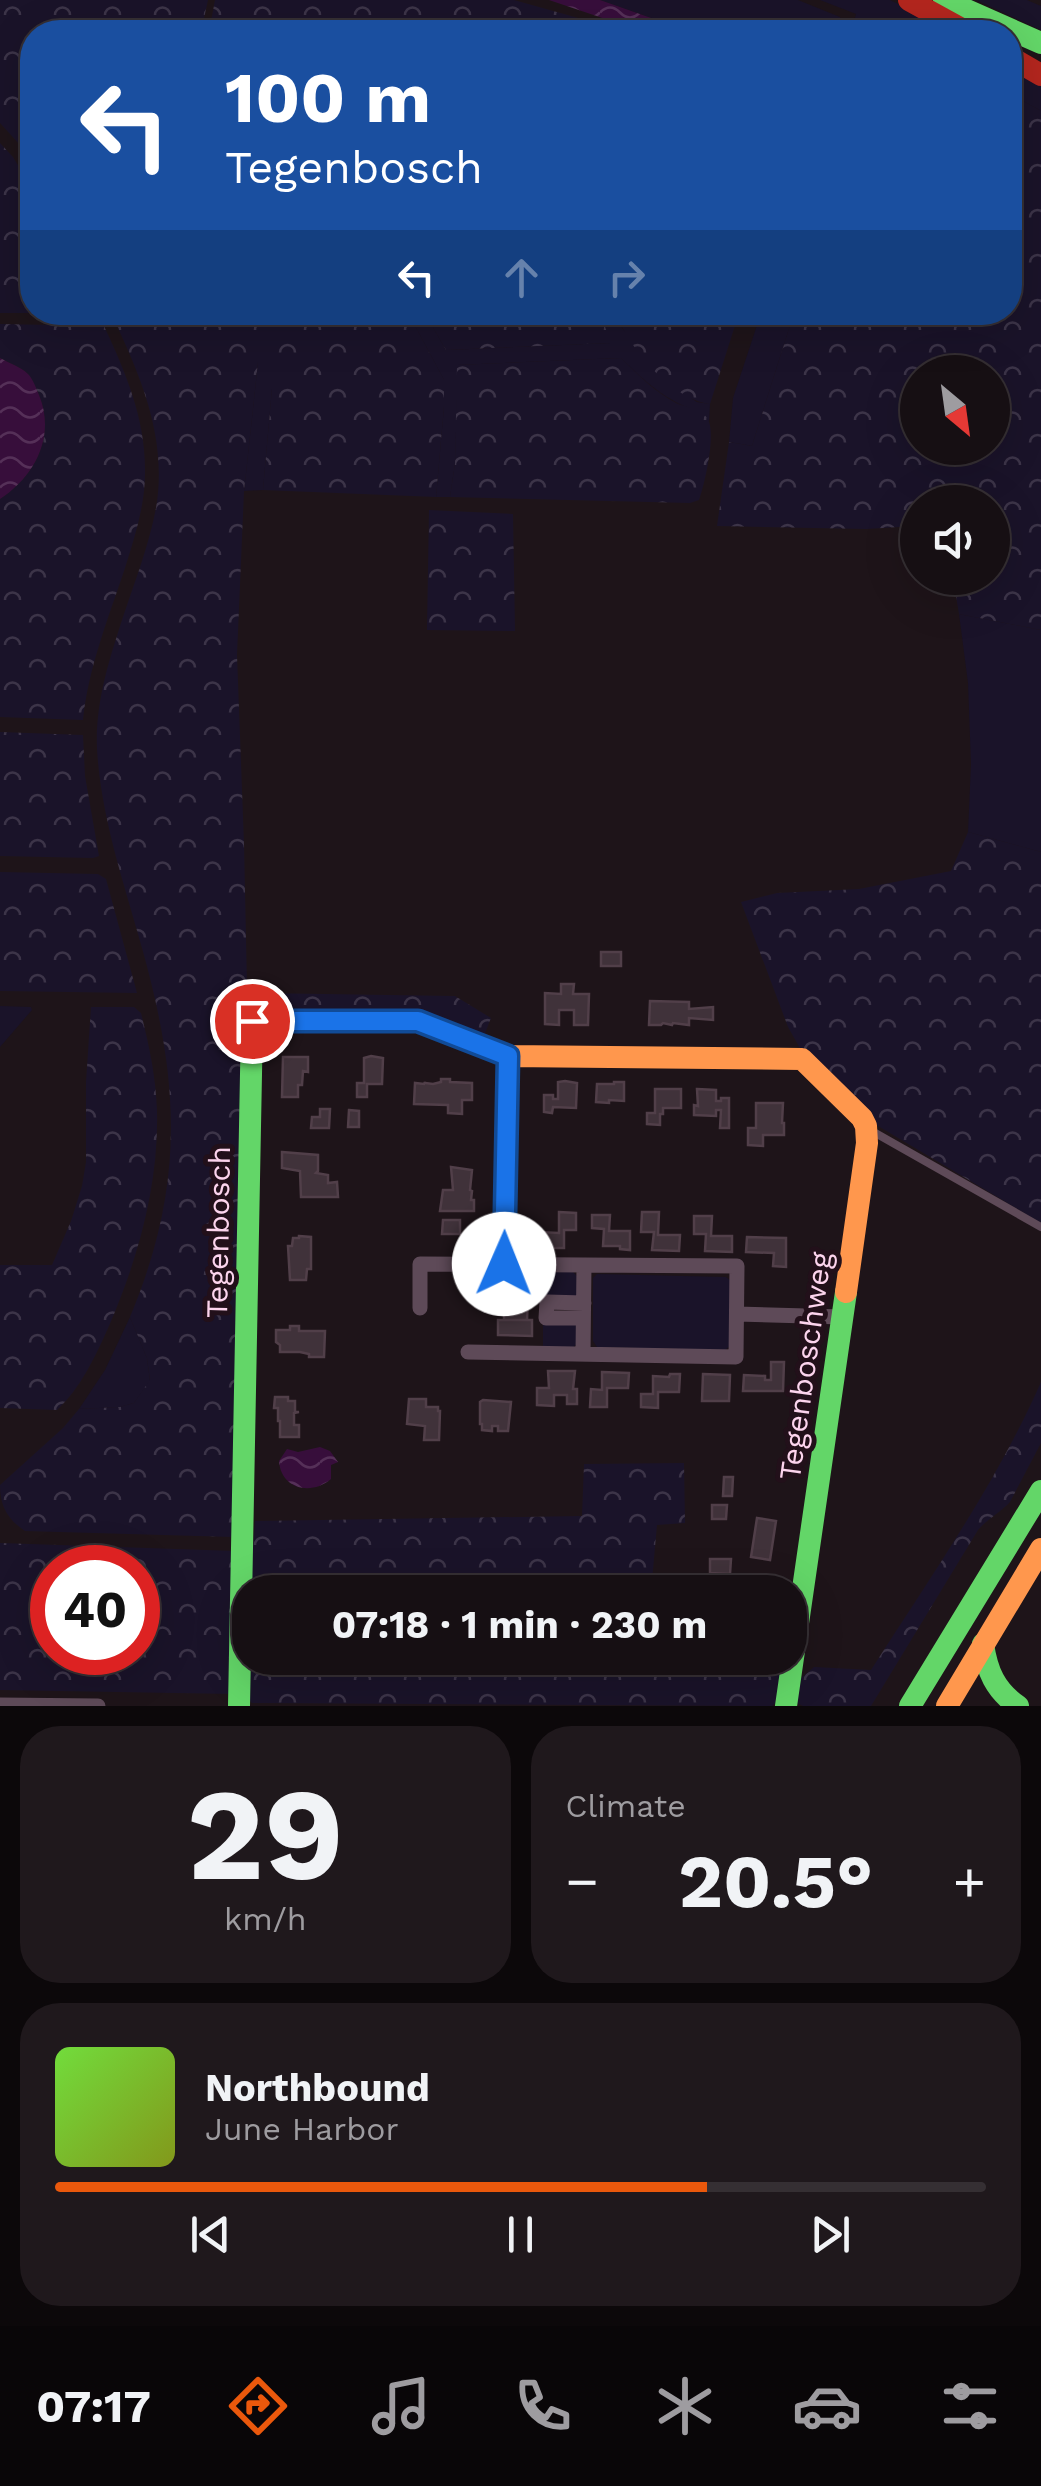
<!DOCTYPE html>
<html lang="en">
<head>
<meta charset="utf-8">
<style>
  :root { --surface:#160f13; --page:#1f181c; --text:#f1f3f6; --muted:#9e9ca0; --line:#352f33; --accent:#ea580c }
  body { margin:0; font-family:"Work Sans",sans-serif; background:var(--page); color:var(--text); height:100vh; display:flex; flex-direction:column; font-size:38px; white-space:nowrap }
  * { box-sizing:border-box; margin:0 }
  p { font-size:32px; color:var(--muted) }
  .icon { flex:none; width:55px; height:55px; fill:none; stroke:currentColor; stroke-width:2; stroke-linecap:round; stroke-linejoin:round }
  .map { position:relative; height:1706px; overflow:hidden }
  .sheet { display:flex; flex-direction:column; gap:20px; padding:20px; background:#0c080a; flex:1 }
  .sheet>* { flex:none }
  .hud { position:absolute; left:20px; top:20px; width:1002px; height:305px; border-radius:40px; box-shadow:0 10px 40px #0002,0 0 0 2px var(--line); background:#1a4fa0; color:#fff; overflow:hidden }
  .needle { width:65px; rotate:151deg }
  .buttons { position:absolute; left:900px; top:355px; display:grid; gap:20px }
  .buttons a { display:grid; place-items:center; width:110px; height:110px; border-radius:50%; background:var(--surface); box-shadow:0 10px 40px #0002,0 0 0 2px var(--line); font-size:50px }
  .speed { position:absolute; left:30px; top:1545px; display:flex; gap:20px; font-size:50px; font-weight:700; text-align:center }
  .speed>* { display:grid; place-content:center; width:130px; height:130px; border-radius:50%; background:var(--surface); box-shadow:0 10px 40px #0002,0 0 0 2px var(--line); line-height:1 }
  .speed .limit { border:15px solid #d22; background:#fff; color:#111 }
  .pin { position:absolute; display:grid; place-items:center; width:85px; height:85px; color:#fff; margin:-42px; border:5px solid #fff; border-radius:50%; box-shadow:0 2px 10px #0007 }
  .me { position:absolute; width:110px; margin:-55px; rotate:1deg; stroke-linejoin:round; filter:drop-shadow(0 0 8px #0008) }
  .turn { display:flex; align-items:center; gap:35px; height:210px; padding:0 40px; font-size:45px }
  .turn .icon { width:130px; height:130px; stroke-width:2.5 }
  .turn b { display:block; font-size:70px; line-height:85px }
  .lanes { display:flex; align-items:center; height:95px; padding:0 40px; background:#0003; justify-content:center; gap:50px; direction:ltr }
  .lanes .off { opacity:.35 }
  .big { font-size:75px; font-weight:700; line-height:1.1 }
  .sheet .tile { flex:1; display:flex; flex-direction:column; justify-content:center; gap:15px; min-width:0; padding:0 35px; border-radius:40px; background:var(--page) }
  .sheet .dial { align-items:center; gap:0 }
  .dial b { font-size:130px; line-height:1 }
  .song { display:flex; align-items:center; gap:30px }
  .cover { width:120px; height:120px; border-radius:15px; background:linear-gradient(135deg,hsl(100 70% 55%),hsl(70 70% 35%)) }
  .played { height:10px; border-radius:5px; background:linear-gradient(90deg,var(--accent) 70%,var(--line) 70%) }
  .keys { display:flex; justify-content:space-around; direction:ltr }
  .heat { display:flex; justify-content:space-between; align-items:center; font-size:55px; direction:ltr }
  .sheet .tiles { flex:1; display:grid; gap:20px; grid-template-columns:1fr 1fr }
  .tile:last-child { grid-column:span 2 }
  .trip { position:absolute; left:232px; top:1575px; width:575px; height:100px; border-radius:40px; background:var(--surface); box-shadow:0 10px 40px #0002,0 0 0 2px var(--line); font-weight:700; line-height:100px; text-align:center }
  .menu { display:flex; height:160px; justify-content:space-around; align-items:center; background:#090608; color:var(--muted) }
  .menu .icon { width:70px; height:70px }
  .menu .current { color:var(--accent) }
  .menu b { font-size:45px; color:var(--text) }
  .map>svg:first-child { display:block }
</style>
</head>
<body>
<div class="map">
<svg width="1041" height="1706" viewBox="0 0 1041 1706">
  <defs>
    <pattern id="forest-crowns" width="20" height="18" patternUnits="userSpaceOnUse" patternTransform="scale(2.5)"><rect width="20" height="18" fill="#1a1329"/><path d="M2 6a3 3 0 1 1 6 0M12 15a3 3 0 1 1 6 0" fill="none" stroke="#3c3448"/></pattern>
    <pattern id="water-waves" width="16" height="10" patternUnits="userSpaceOnUse" patternTransform="scale(2.5)"><rect width="16" height="10" fill="#370e3b"/><path d="M0 5q4-4 8 0t8 0" fill="none" stroke="#553058"/></pattern>
  </defs>
  <rect width="100%" height="100%" fill="#1e1419"/>
  <path fill="#1a1329" d="M600,0H798L840,17L843,25L840,32H691Z
    M820,0H890L957,32H851L856,14Z
    M976,0H1027L1041,6V30Z
    M1010,62L1041,80V111L1010,94Z
    M258,313H272V389L263,490L244,491L258,362Z
    M408,313H425L446,350L610,343L600,313H616L622,328L682,392L697,402L710,404L709,422C700,408 687,409 674,401C654,390 637,374 621,358L458,365L455,464L450,497H436L444,406V380Z
    M761,313H794L752,446L729,442L733,398Z
    M959,614L1041,630V852L968,832L971,764L968,683Z
    M0,1006L31,1007L32,1010L0,1047Z
    M545,1269L571,1270L578,1277V1294L574,1299H544Z
    M597,1274L726,1277L731,1281L730,1346L725,1350L597,1347L593,1341V1278Z
    M130,1317L147,1358L150,1381L134,1403L120,1407L79,1409L105,1370Z
    M543,1321H574L578,1326V1343L571,1349L543,1350Z"/>
  <path fill="url(#forest-crowns)" fill-rule="evenodd" d="M0,0H208L201,32H32V142L20,145L0,123Z
    M215,0H514L589,21L540,32H209Z
    M1010,94L1041,111V630L959,614L953,578H992V502H918L917,526L866,529L717,526L729,442L752,446L794,313L1010,312ZM918,372H992V448H918Z
    M0,143L13,157L32,189V312L94,313H0Z
    M111,313H258V362L244,491L237,655L244,844L248,1032L233,1537L25,1531C7,1519 0,1506 0,1485L63,1428L79,1409L120,1407L134,1403L150,1380L147,1358L130,1317C185,1185 180,1084 142,948C124,883 101,818 97,749C95,703 109,660 123,617C135,581 149,545 156,508C168,437 140,375 111,313Z
    M272,313H408L444,380V406L436,497L263,490L272,389Z
    M425,313H600L611,343L446,350Z
    M616,313H739L710,404C671,399 629,348 616,313Z
    M0,324L104,326C126,373 146,420 145,473C145,507 134,539 124,571C108,619 88,669 83,720L0,717V499C35,476 56,436 39,395C36,388 33,380 28,374C21,367 9,363 0,358Z
    M621,358C637,374 655,392 676,403C687,408 704,408 709,422C715,438 705,483 699,500L690,503L450,497L455,464L457,365Z
    M429,510L513,514L515,631L427,630Z
    M0,732L83,735L85,776L99,856L93,858L0,856Z
    M968,832L1041,852V1223L873,1123L801,1050L788,1027L741,902L777,893L859,889L951,871Z
    M0,872L98,874L106,879L137,993L0,991Z
    M257,993L455,996L491,1018L482,1041L418,1016L256,1015Z
    M91,1007H134L141,1013C149,1045 156,1077 157,1111C159,1184 138,1259 109,1326C96,1355 81,1388 57,1410L0,1408V1265H52L71,1221L82,1186L86,1162V1082Z
    M1041,1382V1443L1010,1502C1000,1513 987,1519 978,1530L871,1706H803L795,1702L792,1686L814,1667L871,1670C931,1576 996,1484 1041,1382Z
    M684,1463L685,1523L657,1525L651,1592H250L255,1521L582,1516L584,1464Z
    M0,1543L235,1551L234,1694L0,1690ZM52,1568H138V1652H52Z
    M250,1658H787L783,1696L772,1706L252,1703L243,1694Z"/>
  <path fill="url(#water-waves)" d="M549,0H600L691,32H644Z
    M0,358C9,363 21,367 28,374C33,379 36,388 39,395C56,436 35,476 0,499Z
    M320,1447L330,1451L338,1462L331,1465V1479C311,1496 281,1489 279,1461L287,1449L298,1452Z"/>
  <path fill="#40323a" stroke="#513f49" stroke-width="2.5" d="M601,952H621V966H601Z
    M561,984H574L573,994H589L588,1025H574V1010H559V1025L545,1024V993L561,994Z
    M650,1001L689,1002V1009L713,1007V1020L689,1018V1025L673,1023L672,1025L663,1023L661,1025H649Z
    M371,1056L383,1058L382,1084H367V1097H357V1083H364V1058Z
    M283,1057H308V1072L303,1071L302,1085H298V1097H282Z
    M441,1079H450V1082L472,1083V1100H462V1114L448,1113V1105L414,1104L415,1083L424,1084L425,1082V1083L433,1084L441,1082Z
    M565,1081L577,1083L576,1108L553,1107L552,1113L544,1112V1095H553V1099H558V1082Z
    M614,1082H624V1101L609,1100V1103L596,1102L597,1084H614Z
    M655,1089H681V1108H663V1114H660V1125L647,1124V1113H655Z
    M697,1089L716,1090V1101H721V1098H729V1128H720L721,1110H716V1116L694,1115V1105L698,1106Z
    M756,1103H783L782,1123H784V1135H763V1146L748,1145V1128H756Z
    M320,1109H330L329,1128H311L312,1117H320Z
    M349,1110L359,1111V1127H348Z
    M282,1152L318,1155V1171L316,1173L328,1175V1183L337,1182L338,1197H301L300,1171L282,1168Z
    M451,1167L472,1170L470,1190L472,1191L471,1200H474V1211H440L443,1190H453Z
    M559,1212L576,1213V1230H564V1248H538V1232L559,1233Z
    M642,1212H659L658,1235H680L679,1251L652,1250L654,1232H641Z
    M592,1215H610L609,1231H630V1250L620,1249V1246H603L604,1229L592,1228Z
    M694,1216H712L711,1236H732V1252L705,1251L706,1234H694Z
    M443,1220H460V1234H442Z
    M299,1236L311,1237V1269H307L306,1280H290L288,1246H292L293,1238H299Z
    M747,1237L786,1238V1267L773,1266L774,1253L746,1252Z
    M499,1280L533,1281V1296H499Z
    M504,1296H528L527,1320H504Z
    M498,1320H532V1336L498,1335Z
    M290,1326H299V1331H325L324,1357H309V1354L300,1352H280V1345L276,1342V1330H290Z
    M771,1362H784L783,1391H743L744,1375L765,1376V1380H771Z
    M548,1371H575L573,1389H577V1404H567V1395H554V1406L537,1405V1388H549Z
    M602,1372L629,1373L628,1388H607V1407H590L591,1389L602,1390Z
    M670,1374H680L679,1392H658V1408L641,1407V1394H653V1376L669,1377Z
    M703,1374L730,1375L729,1401H702Z
    M275,1397H288V1401H295V1412H299L294,1413V1425H299V1437H280V1421H278V1408H274Z
    M409,1399H426V1407H438V1411H440L439,1440H424L425,1426L407,1424Z
    M483,1400L511,1402L508,1431H498V1426H492V1431L482,1430V1424H480V1402Z
    M724,1477H733L732,1496H723Z
    M712,1505H727L726,1519H712Z
    M757,1518L776,1521L770,1560L751,1557Z
    M710,1559H731L730,1574L710,1573Z"/>
  <g fill="none" stroke-linecap="round" stroke-linejoin="round">
    <path stroke="#5e4a58" stroke-width="8" d="M870,1130L1041,1227"/>
    <path stroke="#5e4a58" stroke-width="15" d="M420,1308V1264L737,1266L736,1357L468,1352
      M737,1314L843,1317
      M583,1318H546L547,1302L584,1303
      M583,1354L584,1265
      M0,1705L98,1706"/>
    <path stroke="#63d668" stroke-width="22" d="M944,0L1041,43
      M983,1644C987,1671 995,1690 1018,1706
      M239,1706L252,1021H294
      M786,1706L846,1292
      M910,1706L1041,1491"/>
    <path stroke="#ff974d" stroke-width="22" d="M294,1021H419L508,1056
      M504,1264L508,1056L802,1059L862,1118L866,1126L867,1143L846,1292
      M947,1706L1041,1549"/>
    <path stroke="#b3261e" stroke-width="22" d="M909,0L967,32
      M1010,57L1041,75"/>
  </g>
  <g fill="none" stroke-linecap="round" stroke-linejoin="round">
    <g stroke="#114b97" stroke-width="25">
      <path id="route" d="M252,1021H418L508,1056L504,1264"/>
    </g>
    <use href="#route" stroke="#1a73e8" stroke-width="18"/>
  </g>
  <g text-anchor="middle" dominant-baseline="central" stroke-width="10" stroke-linejoin="round" paint-order="stroke">
    <g font-size="30" fill="#fcd4ed" stroke="#22101a">
      <text transform="translate(218 1232) rotate(-89)">Tegenbosch</text>
      <text transform="translate(805 1366) rotate(-82)">Tegenboschweg</text>
    </g>
  </g>
</svg>
<div class="buttons">
<a><svg class="needle" viewBox="-14 -14 28 28"><path d="M0-13l5 13h-10z" fill="#e53935"/><path d="M0 13l5-13h-10z" fill="#9e9ca0"/></svg></a>
<a><svg class="icon" aria-label="sound" viewBox="0 0 24 24"><path d="M4 9h4l5-4v14l-5-4H4zM17 9q2 3 0 6"/></svg></a>
</div>
<div class="speed"><div class="limit">40</div></div>
<div class="pin" style="left:252px;top:1021px;background:#d93025"><svg class="icon" aria-label="arrive" viewBox="0 0 24 24"><path d="M6 21V4h12l-3 4 3 4H6"/></svg></div>
<svg class="me" style="left:504px;top:1264px" viewBox="-20 -20 40 40"><circle r="19" fill="#fff"/><path d="M0-13L10 11 0 6-10 11z" fill="#1a73e8"/></svg>
<div class="trip">07:18 · 1 min · 230 m</div>
<div class="hud">
<div class="turn"><svg class="icon" aria-label="left" viewBox="0 0 24 24"><path d="M17 20v-9H6M10 6l-5 5 5 5"/></svg><div><b>100 m</b>Tegenbosch</div></div>
<div class="lanes"><svg class="icon" aria-label="left" viewBox="0 0 24 24"><path d="M17 20v-9H6M10 6l-5 5 5 5"/></svg><svg class="icon off" aria-label="ahead" viewBox="0 0 24 24"><path d="M12 20V5M6 11l6-6 6 6"/></svg><svg class="icon off" aria-label="right" viewBox="0 0 24 24"><path d="M7 20v-9h11M14 6l5 5-5 5"/></svg></div>
</div>
</div>
<section class="sheet">
<div class="tiles">
<div class="tile dial"><b>29</b><p>km/h</p></div>
<div class="tile"><p>Climate</p>
<div class="heat"><a>−</a><b class="big">20.5°</b><a>+</a></div>
</div>
<div class="tile">
<div class="song"><i class="cover"></i><div><b>Northbound</b><p>June Harbor</p></div></div>
<div class="played"></div>
<div class="keys"><svg class="icon" aria-label="previous" viewBox="0 0 24 24"><path d="M18 5L8 12l10 7zM5 5v14"/></svg><svg class="icon" aria-label="pause" viewBox="0 0 24 24"><path d="M8 5v14M16 5v14"/></svg><svg class="icon" aria-label="next" viewBox="0 0 24 24"><path d="M6 5l10 7-10 7zM19 5v14"/></svg></div>
</div>
</div>
</section>
<nav class="menu">
<b>07:17</b>
<svg class="icon current" aria-label="directions" viewBox="0 0 24 24"><path d="M12 3l9 9-9 9-9-9zM9 14v-3h6M13 9l2 2-2 2"/></svg>
<svg class="icon" aria-label="music" viewBox="0 0 24 24"><path d="M9 18V5l10-2v13"/><circle cx="6" cy="18" r="3"/><circle cx="16" cy="16" r="3"/></svg>
<svg class="icon" aria-label="phone" viewBox="0 0 24 24"><path d="M5 4h4l2 5-3 2q2 4 5 5l2-3 5 2v4C11 20 4 13 5 4z"/></svg>
<svg class="icon" aria-label="climate" viewBox="0 0 24 24"><path d="M12 3v18M4 7l16 10M4 17L20 7"/></svg>
<svg class="icon" aria-label="car" viewBox="0 0 24 24"><path d="M5 17H2v-5l4-1 3-4h7l3 4 3 1v5h-3M9 17h6M6 11h13"/><circle cx="7" cy="17" r="2"/><circle cx="17" cy="17" r="2"/></svg>
<svg class="icon" aria-label="filters" viewBox="0 0 24 24"><path d="M4 7h16M4 17h16"/><circle cx="9" cy="7" r="2"/><circle cx="15" cy="17" r="2"/></svg>
</nav>
</body>
</html>
